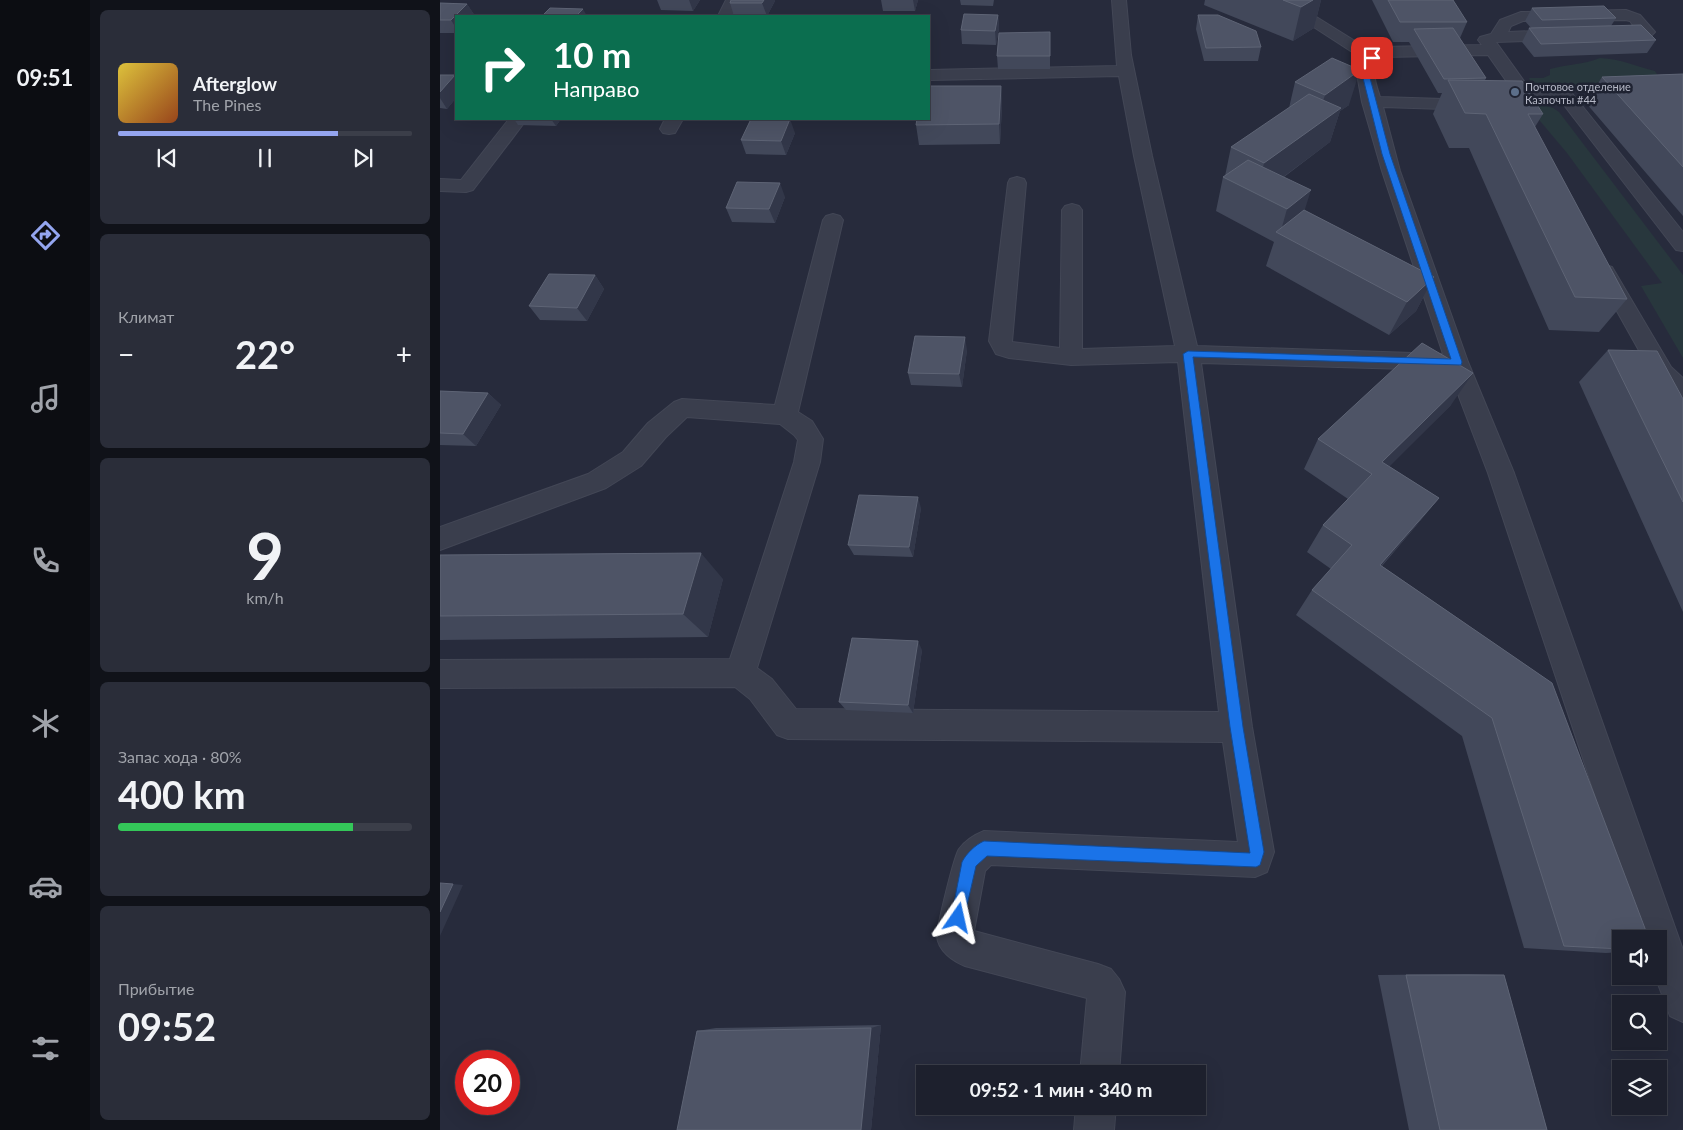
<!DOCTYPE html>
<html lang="ru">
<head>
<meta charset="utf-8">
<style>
  :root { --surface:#1d202d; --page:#2a2d39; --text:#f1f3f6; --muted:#a0a3aa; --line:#3b3e49; --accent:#94a5ef }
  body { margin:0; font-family:Lato,sans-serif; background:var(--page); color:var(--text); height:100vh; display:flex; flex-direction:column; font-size:19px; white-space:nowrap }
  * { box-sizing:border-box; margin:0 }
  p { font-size:16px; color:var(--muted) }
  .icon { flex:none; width:28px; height:28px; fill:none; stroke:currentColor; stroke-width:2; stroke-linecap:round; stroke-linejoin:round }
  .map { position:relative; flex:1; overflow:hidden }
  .drawer { display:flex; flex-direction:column; gap:10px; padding:10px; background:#101219; width:350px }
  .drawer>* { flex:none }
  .hud { position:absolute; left:15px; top:15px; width:475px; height:105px; border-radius:0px; box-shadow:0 5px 20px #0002,0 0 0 1px var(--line); background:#0b6e4f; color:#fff; overflow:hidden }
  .fabs { position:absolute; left:1172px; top:930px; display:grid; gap:10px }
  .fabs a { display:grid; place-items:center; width:55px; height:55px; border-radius:0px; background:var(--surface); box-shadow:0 5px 20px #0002,0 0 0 1px var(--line); font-size:25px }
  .speed { position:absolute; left:15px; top:1050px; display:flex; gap:10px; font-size:25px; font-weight:700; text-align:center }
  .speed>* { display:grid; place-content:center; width:65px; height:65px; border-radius:50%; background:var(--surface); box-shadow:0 5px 20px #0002,0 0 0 1px var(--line); line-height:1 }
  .speed .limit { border:8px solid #d22; background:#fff; color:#111 }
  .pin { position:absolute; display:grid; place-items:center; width:42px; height:42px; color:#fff; margin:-21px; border-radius:10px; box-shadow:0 2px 8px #0006 }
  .me { position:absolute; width:55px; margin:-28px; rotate:11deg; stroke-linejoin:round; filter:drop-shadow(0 0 4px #0008) }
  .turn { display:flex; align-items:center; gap:18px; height:105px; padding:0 15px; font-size:22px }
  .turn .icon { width:65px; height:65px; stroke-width:2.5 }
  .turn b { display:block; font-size:35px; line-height:42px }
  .big { font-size:38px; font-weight:700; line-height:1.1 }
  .drawer .widget { flex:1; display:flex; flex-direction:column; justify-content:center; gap:8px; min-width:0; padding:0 18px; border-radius:8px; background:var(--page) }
  .drawer .dial { align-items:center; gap:0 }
  .dial b { font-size:65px; line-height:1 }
  .song { display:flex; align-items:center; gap:15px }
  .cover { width:60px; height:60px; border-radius:8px; background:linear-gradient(135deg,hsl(50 70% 55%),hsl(20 70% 35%)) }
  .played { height:5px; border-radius:2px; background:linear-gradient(90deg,var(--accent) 75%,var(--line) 75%) }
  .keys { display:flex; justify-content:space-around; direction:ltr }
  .heat { display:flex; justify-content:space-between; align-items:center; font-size:28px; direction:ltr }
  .charge { height:8px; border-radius:4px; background:linear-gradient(90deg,#34c759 80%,var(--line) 0) }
  .trip { position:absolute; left:476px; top:1065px; width:290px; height:50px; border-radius:0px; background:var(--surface); box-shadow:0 5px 20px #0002,0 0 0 1px var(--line); font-weight:700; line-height:50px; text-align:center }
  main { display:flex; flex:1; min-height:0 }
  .dock { display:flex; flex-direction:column; width:90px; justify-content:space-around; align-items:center; background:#0c0d12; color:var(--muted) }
  .dock .icon { width:35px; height:35px }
  .dock .current { color:var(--accent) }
  .dock b { font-size:22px; color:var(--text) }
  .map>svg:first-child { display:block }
</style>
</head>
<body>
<main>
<nav class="dock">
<b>09:51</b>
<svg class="icon current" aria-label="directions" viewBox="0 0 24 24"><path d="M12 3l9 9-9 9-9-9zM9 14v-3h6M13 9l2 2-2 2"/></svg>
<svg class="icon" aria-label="music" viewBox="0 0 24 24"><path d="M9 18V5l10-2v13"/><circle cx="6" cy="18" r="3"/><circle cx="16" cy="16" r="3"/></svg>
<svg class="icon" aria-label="phone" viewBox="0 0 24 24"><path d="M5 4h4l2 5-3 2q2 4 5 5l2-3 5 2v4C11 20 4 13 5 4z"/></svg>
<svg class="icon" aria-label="climate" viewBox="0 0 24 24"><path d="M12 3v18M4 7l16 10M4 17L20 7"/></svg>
<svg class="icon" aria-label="car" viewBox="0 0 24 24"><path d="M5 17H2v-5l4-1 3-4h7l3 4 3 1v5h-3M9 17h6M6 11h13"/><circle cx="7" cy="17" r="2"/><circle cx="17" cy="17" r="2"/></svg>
<svg class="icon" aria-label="filters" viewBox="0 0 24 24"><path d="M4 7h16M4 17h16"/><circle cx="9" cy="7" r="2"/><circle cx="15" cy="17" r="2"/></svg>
</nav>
<section class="drawer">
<div class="widget">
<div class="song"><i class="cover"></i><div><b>Afterglow</b><p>The Pines</p></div></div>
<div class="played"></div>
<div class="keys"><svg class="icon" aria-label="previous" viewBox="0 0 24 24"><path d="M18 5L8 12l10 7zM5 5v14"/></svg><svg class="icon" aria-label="pause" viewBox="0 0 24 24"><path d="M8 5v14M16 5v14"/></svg><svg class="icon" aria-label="next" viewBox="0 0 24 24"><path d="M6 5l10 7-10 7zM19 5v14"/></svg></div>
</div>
<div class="widget"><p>Климат</p>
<div class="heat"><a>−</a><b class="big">22°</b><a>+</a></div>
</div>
<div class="widget dial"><b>9</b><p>km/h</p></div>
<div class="widget"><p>Запас хода · 80%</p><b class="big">400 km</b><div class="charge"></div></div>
<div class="widget"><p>Прибытие</p><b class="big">09:52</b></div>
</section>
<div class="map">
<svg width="1243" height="1130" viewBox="0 0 1243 1130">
  <rect width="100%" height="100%" fill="#272b3c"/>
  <path fill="#28373d" d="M1160,58C1182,59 1194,66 1215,71L1224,85L1120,91L1092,86L1089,78H1103L1110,75V69C1127,64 1143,65 1160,58Z
    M1100,104L1113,108L1119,112L1243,275V358L1201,286L1222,283L1127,153L1095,115Z"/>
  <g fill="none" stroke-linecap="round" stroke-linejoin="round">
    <g stroke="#434756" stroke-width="2">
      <path id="minor" d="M286,0H300L292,16H278Z
        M672,0H686L691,55L712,156L757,346L1003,354L942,171L922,102L917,74L923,59L832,0H849L931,51L940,47L1042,45L1038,40L1040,37L1051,34L1060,20L1081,12L1186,10L1200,15L1215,32L1212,35L1207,37L1173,36L1170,33L1173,30L1195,28L1190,21L1185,20L1083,21L1071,26L1068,32L1122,30L1127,32L1130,35L1127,38L1122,40L1056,42L1086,84L1131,92L1243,232V251L1236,250L1120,100L1092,97L1074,92L1048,55L944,57C929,68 935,81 940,97L1035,100L1041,101L1044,105L1041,109L1035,110L943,107L960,171L1028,362L1074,473L1243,950V1022L1230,1016L1215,976H1219V939H1203L1048,473L1008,368L1001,370L761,363L812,727L834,852L827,872L815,877L551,865L545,871L534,931L658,964L671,969L679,979L685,992L679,1074H640L647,998L525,966C513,961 498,951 497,936C497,927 514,856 519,849C526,840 534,835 544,831L798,842L783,742L348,739L337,735L310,699L295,687L0,688V660L290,659L354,462L358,440L354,435L340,424L247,417L226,437L201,466L166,488L0,550V527L148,474L183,452L208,423L234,402L242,399L335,405L383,220L386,216L393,214L400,216L403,220L358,412L372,421L383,439L380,462L317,668L332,679L356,709L779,712L738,362L631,365L569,358L556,354L549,341L568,183L570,179L577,177L584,179L586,183L572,342L620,348L622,210L625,206L632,204L639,206L642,210V349L735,346L694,156L679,76L489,80V70L677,66Z
        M69,119H87L33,190L26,192L0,191V179L21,180Z
        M225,119H243L235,133L229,134L223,133L220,129Z
        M1165,265L1172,267L1231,367L1243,378V401L1235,398L1215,379L1155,272L1158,267Z
        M636,1106H676L674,1130H634Z"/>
    </g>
    <use href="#minor" fill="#3a3e4d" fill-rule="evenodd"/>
  </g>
  <path fill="#42485a" d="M217,0H260L253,11L221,10Z
    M291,0H334L335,1L327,16H294L290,3Z
    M441,0H478L475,11H443Z
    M520,0H554L553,6L521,5Z
    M765,0H881L874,28L853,41L764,5Z
    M932,0H1013L1027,22L1020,38L1046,78L1045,80L1103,114L1095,127L1187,299L1159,332L1109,330L1029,148H1009L993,114L1002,93H998L969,42H953Z
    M0,3L27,4L35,16H16V33H0Z
    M1092,8L1176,18L1171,26L1216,40L1207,53L1094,57L1082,42L1089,28H1091L1085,21Z
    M558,15L559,28L556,45L522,44L521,30Z
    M758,15L821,47L818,61H764L756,29Z
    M610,32V69H558L557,56Z
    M1243,74V216L1146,103L1162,77Z
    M0,75L16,76V98L7,109L0,108Z
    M855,82L909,105L900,111L890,142L844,177L864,210L994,277L976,311L949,335L826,266L834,242L776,211L783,177L785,176L791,147L849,108Z
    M561,86L562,106L560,144L479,145L476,125Z
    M74,119H121L116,126L78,125Z
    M355,133L346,155L306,154L301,140Z
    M345,197L335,223L292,222L286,208Z
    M155,275L164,289L147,321L100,320L89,306Z
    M527,350L522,387L471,385L468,373Z
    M1168,350L1243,399V612L1139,382Z
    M0,391L48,393L61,405L36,446L0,445Z
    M1011,405L949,466L999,498L976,526L942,566L1112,683L1181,939V952L1166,953L1084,948L1022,736L856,615L872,590L891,569L867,552L883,525L908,499L864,469L878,439Z
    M481,508L473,557L414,555L408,545Z
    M0,555L283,579L268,637L0,640Z
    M482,650L473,713L406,710L399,702Z
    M1027,974L1064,975L1107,1130H969L938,975Z
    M441,1025L431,1130L257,1031L276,1028Z"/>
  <path fill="#323749" d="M249,0H260L253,11Z
    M324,0H334L335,1L327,16L322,3Z
    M473,0H478L475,11Z
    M873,0H881L874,28L853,41L861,7Z
    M27,4L35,16H16V28L11,20Z
    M143,9L147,16H136Z
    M558,15L559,28L556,45L555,31Z
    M920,70L909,105L900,111L890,142L819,195L817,194L824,163L875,127L885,95Z
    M15,75L16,76V98L7,109L0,98V92Z
    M561,86L562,106L560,144L559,124Z
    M111,119H121L116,126Z
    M350,119L355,133L346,155L341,141Z
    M340,183L345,197L335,223L329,209Z
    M871,190L860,225L840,234L847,209Z
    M155,275L164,289L147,321L137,308Z
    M994,277L976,311L949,335L967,302Z
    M525,337L527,350L522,387L519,374Z
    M1033,373L1011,405L924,492L942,462Z
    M48,393L61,405L36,446L23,434Z
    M478,497L481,508L473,557L469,547Z
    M999,498L976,526L920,590L940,565Z
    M261,553L283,579L268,637L243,614Z
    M478,641L482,650L473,713L468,705Z
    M13,884L23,885L0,936V912Z
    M441,1025L431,1130H421L431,1028Z"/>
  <path fill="#4e5466" stroke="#5e6475" d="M291,0H324L322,3H290Z
    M843,0H873L861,7Z
    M948,0H1013L1027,22H960Z
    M0,3L27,4L11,20H0Z
    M1164,6L1176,18L1102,20L1092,8Z
    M110,8L143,9L136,16H102Z
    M524,14L558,15L555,31L521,30Z
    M758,15H778L816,31L821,47L766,48Z
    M1201,25L1216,40L1101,44L1089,28Z
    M1013,28L1046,78L1004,79L974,29Z
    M610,32V56H557L559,33Z
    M892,58L920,70L885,95L855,82Z
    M1243,74V167L1162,77Z
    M0,75H15L0,92Z
    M1008,80L1082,81L1103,114H1088L1187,299L1135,297L1046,114L1025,113Z
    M489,86H561L559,124L476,125L477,119H489Z
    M869,94L901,108L824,163L791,147Z
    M311,119H350L341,141L301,140Z
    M808,160L871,190L847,209L783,177Z
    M297,182L340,183L329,209L286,208Z
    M864,210L994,277L967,302L836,232Z
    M109,274L155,275L137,308L89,306Z
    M475,336L525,337L519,374L468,373Z
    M982,343L1033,373L942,462L999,498L940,565L1112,683L1209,939H1181V949L1124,946L1052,718L872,590L912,545L883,525L932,474L878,439Z
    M1168,350L1217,351L1243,399V502Z
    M0,391L48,393L23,434L0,433Z
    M419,495L478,497L469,547L408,545Z
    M261,553L243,614L0,616V555Z
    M412,638L478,641L468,705L399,702Z
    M0,883L13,884L0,912Z
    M966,975H1064L1107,1130H1000Z
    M431,1028L421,1130H237L257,1031Z"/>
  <path fill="#1a73e8" stroke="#114b97" d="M929,56L935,58L929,66V74L950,154L1022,362L1021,365L753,357L803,727L824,852L820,865L816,867L547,856L536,866L523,923L518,926L513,923L511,918L522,862C526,854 535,845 544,841L810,853L790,727L743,354L748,351L1011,359L942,154L922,74L923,66Z"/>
  <circle fill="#5c6f8a" stroke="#1f2332" stroke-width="2" cx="1075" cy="92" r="5"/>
  <g text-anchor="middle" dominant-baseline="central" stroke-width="5" stroke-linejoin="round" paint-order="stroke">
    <g font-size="11" fill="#b6b9c7" stroke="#1f2332" text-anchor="start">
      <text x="1085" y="86">Почтовое отделение<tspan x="1085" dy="13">Казпочты #44</tspan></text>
    </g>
  </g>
</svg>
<div class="fabs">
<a><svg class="icon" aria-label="sound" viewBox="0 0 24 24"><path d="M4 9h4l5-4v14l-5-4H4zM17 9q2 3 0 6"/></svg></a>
<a><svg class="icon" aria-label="search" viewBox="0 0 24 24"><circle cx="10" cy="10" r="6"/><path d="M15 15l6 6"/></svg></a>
<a><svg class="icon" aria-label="layers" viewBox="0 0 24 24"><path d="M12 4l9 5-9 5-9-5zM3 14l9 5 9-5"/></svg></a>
</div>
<div class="speed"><div class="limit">20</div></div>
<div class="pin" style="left:932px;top:58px;background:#d93025"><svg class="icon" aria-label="arrive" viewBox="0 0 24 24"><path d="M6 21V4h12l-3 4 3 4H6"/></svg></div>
<svg class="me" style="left:518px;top:918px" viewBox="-20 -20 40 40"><path d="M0-17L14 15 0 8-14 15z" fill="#1a73e8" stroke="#fff" stroke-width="4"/></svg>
<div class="trip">09:52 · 1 мин · 340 m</div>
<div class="hud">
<div class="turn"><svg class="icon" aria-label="right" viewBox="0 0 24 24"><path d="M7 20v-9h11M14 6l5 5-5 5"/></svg><div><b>10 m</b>Направо</div></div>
</div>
</div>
</main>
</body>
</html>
